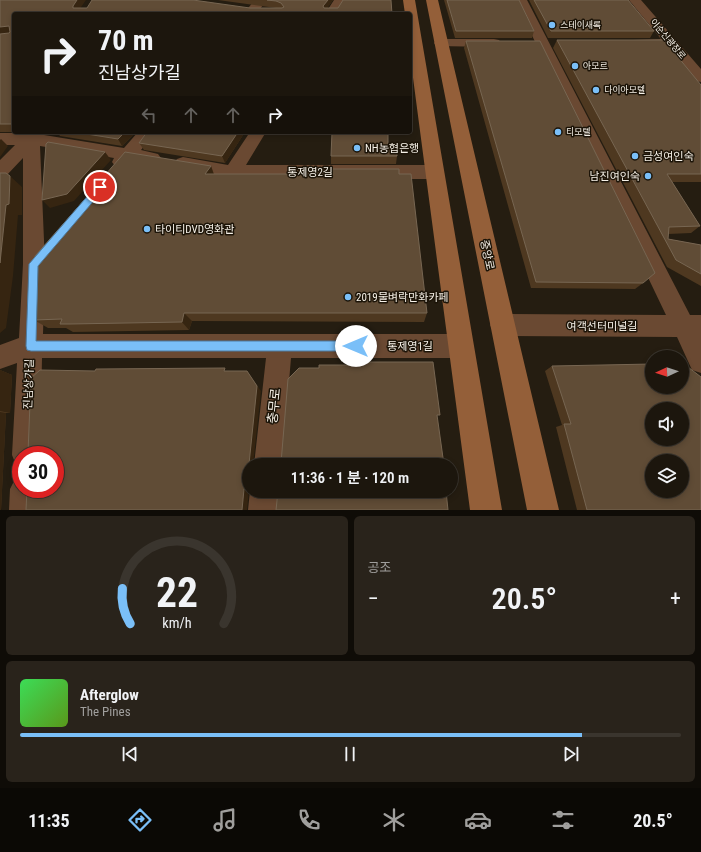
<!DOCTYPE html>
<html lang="ko">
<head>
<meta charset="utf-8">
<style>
  :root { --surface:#1c160d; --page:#29231b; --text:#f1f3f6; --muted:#a09f9d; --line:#3a352e; --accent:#7abff8 }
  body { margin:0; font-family:"Roboto Condensed","Noto Sans KR",sans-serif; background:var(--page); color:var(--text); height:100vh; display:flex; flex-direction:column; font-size:15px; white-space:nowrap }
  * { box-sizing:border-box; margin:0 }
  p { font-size:13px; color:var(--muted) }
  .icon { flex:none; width:22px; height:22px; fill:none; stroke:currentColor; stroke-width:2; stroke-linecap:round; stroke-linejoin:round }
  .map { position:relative; height:510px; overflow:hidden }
  .side { display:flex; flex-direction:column; gap:6px; padding:6px; background:#0f0c07; flex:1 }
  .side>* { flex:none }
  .guide { position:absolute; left:12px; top:12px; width:400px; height:122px; border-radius:4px; box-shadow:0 2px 6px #0003,0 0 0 1px var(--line); background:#1c160d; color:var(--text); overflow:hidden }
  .needle { width:26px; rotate:267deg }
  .tools { position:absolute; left:645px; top:350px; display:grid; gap:8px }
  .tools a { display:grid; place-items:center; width:44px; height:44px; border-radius:50%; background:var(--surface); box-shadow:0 2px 6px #0003,0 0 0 1px var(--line); font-size:20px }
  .speed { position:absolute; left:12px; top:446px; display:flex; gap:8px; font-size:20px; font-weight:700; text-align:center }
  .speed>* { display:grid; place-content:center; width:52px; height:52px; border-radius:50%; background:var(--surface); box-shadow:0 2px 6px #0003,0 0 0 1px var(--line); line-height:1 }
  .speed .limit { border:6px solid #d22; background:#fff; color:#111 }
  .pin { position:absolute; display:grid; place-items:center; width:34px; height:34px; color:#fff; margin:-17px; border:2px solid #fff; border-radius:50%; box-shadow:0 1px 4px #0007 }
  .me { position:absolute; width:44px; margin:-22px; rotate:270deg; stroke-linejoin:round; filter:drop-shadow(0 0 3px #0008) }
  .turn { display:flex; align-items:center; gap:14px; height:84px; padding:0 20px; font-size:18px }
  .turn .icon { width:52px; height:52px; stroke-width:2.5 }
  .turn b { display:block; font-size:28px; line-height:34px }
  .lanes { display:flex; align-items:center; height:38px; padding:0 20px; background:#0003; justify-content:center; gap:20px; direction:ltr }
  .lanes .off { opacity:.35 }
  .big { font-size:30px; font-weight:600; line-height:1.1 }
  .side .widget { flex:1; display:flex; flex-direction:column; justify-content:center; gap:6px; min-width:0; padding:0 14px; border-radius:6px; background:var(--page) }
  .side .dial { align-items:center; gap:0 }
  .dial svg { height:104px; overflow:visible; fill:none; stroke:var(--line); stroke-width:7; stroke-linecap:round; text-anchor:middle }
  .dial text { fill:var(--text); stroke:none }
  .song { display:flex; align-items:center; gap:12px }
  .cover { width:48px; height:48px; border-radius:6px; background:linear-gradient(135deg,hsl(130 70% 55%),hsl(90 70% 35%)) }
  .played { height:4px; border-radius:2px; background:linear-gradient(90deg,var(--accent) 85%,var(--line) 85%) }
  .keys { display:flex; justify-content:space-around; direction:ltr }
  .heat { display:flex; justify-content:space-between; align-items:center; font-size:22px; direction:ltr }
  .side .tiles { flex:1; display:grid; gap:6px; grid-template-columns:1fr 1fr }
  .widget:last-child { grid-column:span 2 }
  .trip { position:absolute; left:242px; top:458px; width:216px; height:40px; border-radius:20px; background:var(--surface); box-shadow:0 2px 6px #0003,0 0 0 1px var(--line); font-weight:600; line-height:40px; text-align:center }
  .menu { display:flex; height:64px; justify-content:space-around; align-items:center; background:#0b0905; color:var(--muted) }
  .menu .icon { width:28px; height:28px }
  .menu .active { color:var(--accent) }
  .menu b { font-size:18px; color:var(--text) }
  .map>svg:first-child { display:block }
</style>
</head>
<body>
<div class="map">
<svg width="701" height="510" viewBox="0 0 701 510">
  <rect width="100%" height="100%" fill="#251d11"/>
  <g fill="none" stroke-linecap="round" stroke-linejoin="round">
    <path fill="#6a4932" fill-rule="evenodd" d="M255,0H267L256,14H243Z
      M334,0H346L337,14H325Z
      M515,0H527L690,315H701V373L692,370L677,337L502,336L494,333L490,325L494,317L502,314L666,315Z
      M629,0H641L701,69V82L696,81L668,47L633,46L631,43L633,40L661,39Z
      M441,39H494L499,40L501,43L499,46L494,47L436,46L434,43L436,40Z
      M25,132H43L44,135L124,148L138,132H155L141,150L158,154L161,158L158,162L152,164L132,161C127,167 123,169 115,166L112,162L114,158L40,146L45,264L43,334H461L470,338L473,346L470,354L461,358H291L282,465H254L266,358H42L40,455H21V467L16,465L12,455L17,363L0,369V345L19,338L23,264V158L6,176L0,177V160L15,145H0V133H24Z
      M250,132H266L246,165H435L441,167L444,172L441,177L435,179H233L183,169L177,167L174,163L177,159L183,157L228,165Z
      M21,476V489H40L39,510H9L10,489L15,479Z
      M250,491H280L278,510H248Z"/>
    <path fill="#945f39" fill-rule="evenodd" d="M403,0H415L502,510H470L410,55V14H405Z
      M426,0H438L559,510H527Z"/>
  </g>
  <path fill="#4e3820" d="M0,0L81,8H276L218,0H333L327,8L392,14H14V132H0Z
    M444,0H519L534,31L532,38H455Z
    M529,0H628L654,31L650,38H548Z
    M557,40L701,85V182H672L700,226L691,233L668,234V239L701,245V286L667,267L553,48Z
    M466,41L643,283L635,289L531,288L464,48Z
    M57,132H136L122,146L60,136Z
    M245,132L225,163L144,150L139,143Z
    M388,144L397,156L396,164H331V156Z
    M211,166L214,174H399L427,313L424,322L192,321L189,330L73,332L66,328H48L34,320Z
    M552,366L701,510H577L556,427L562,425L545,371Z
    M0,370L12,375L10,413H6L1,510H0Z"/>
  <path fill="#362511" d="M77,0H86L77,13L73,8V6Z
    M328,0H333L324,13L323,6Z
    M9,26L14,34L0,35V27Z
    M125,132H136L122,146L118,139Z
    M238,132H245L225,163L222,156Z
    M1,139L8,146L0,157V140Z
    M105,152L111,160L74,201L50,208L42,200Z
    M211,166L215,178L205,174Z
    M10,176L22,187V215H18L13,276L6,328L0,333V263L6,205Z
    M184,313L192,321L189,330L182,322Z
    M0,370L12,375L10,413L0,411Z
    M247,371L261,391L253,465L249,464Z
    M0,412L6,413L1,510H0Z
    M244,489L249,490L247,510H242Z"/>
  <path fill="#604c36" stroke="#776652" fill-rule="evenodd" d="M0,0H77L73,6V8H87L92,0H193L250,8H282L284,7L281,3L276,1L267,0H328L323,6L324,8H338L343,0H391L392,14H14V123L13,124H0V34L9,33L10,32L9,26L0,27Z
    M447,0H519L534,31H456Z
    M534,0H628L654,31H551Z
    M557,40H664L701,85V174H667L700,226L669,227L668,239L701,245V274L676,260Z
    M466,41H540L655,273L643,283L536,282Z
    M74,132H125L118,139Z
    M147,132H238L222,156L139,143Z
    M332,132H388V144H396L397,156H331Z
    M48,142L105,152L67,194L42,200L46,144Z
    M125,152L211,166L205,174H330V169H399V174H411L427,313H184L182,322L70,324H60L62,319L34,320L35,256L101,181L99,182Z
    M0,173H6L10,176L9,204L6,205L0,263Z
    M360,362H433L440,415H437L444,465H249V489H244L242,510H26L27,489H55V455H23V454L28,453L31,378L40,370L95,371L96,369L225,368L224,371H247L257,386L249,464L279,465L281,463L288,379L299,368H319V365H360Z
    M652,364V387H682V364H684L701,377V510H587L564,424H571L552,366ZM652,409H682V439H652ZM652,461H682V491H652Z
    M278,491H446L448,510H276Z"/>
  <path fill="#7abff8" stroke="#4f7ca1" d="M100,184L103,185V190L38,266L36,341H356L359,343L361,346L359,350L356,351H31L27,350L26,346L29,264L97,185Z"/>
  <g fill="#7abff8" stroke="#1c1408" stroke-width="1.5">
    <circle cx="552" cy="25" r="4"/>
    <circle cx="575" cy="66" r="4"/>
    <circle cx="596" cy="90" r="4"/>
    <circle cx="558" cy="132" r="4"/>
    <circle cx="357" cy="148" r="4"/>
    <circle cx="635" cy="156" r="4"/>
    <circle cx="648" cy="176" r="4"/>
    <circle cx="147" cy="229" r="4"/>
    <circle cx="348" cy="297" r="4"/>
  </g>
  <g text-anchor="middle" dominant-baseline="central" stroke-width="3" stroke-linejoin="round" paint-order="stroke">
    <g font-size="9" fill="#f6f1e8" stroke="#1c1408" text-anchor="start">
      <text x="560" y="25">스테이새록</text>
      <text x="583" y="66">아모르</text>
      <text x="604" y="90">다이아모텔</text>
      <text x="566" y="132">티모텔</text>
    </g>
    <g font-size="9" fill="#f6f1e8" stroke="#1c1408">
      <text transform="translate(668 39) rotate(50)">이순신광장로</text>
    </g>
    <g font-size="11" fill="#f6f1e8" stroke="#1c1408" text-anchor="start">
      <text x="365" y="148">NH농협은행</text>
      <text x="643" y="156">금성여인숙</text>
      <text x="640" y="176" text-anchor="end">남진여인숙</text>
      <text x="155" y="229">타이티DVD영화관</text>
      <text x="356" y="297">2019물벼락만화카페</text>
    </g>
    <g font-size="11" fill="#f6f1e8" stroke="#1c1408">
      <text x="310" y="172">통제영2길</text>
      <text transform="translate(487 255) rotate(78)">중앙로</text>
      <text x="602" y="326">여객선터미널길</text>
      <text x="410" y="346">통제영1길</text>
      <text transform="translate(29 384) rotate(-88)">진남상가길</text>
    </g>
    <g font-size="13" fill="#f6f1e8" stroke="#1c1408">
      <text transform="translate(274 406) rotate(-84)">충무로</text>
    </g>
  </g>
</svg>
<div class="tools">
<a><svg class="needle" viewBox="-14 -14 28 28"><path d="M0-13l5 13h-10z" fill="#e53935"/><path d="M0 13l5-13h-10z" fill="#a09f9d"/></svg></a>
<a><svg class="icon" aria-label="sound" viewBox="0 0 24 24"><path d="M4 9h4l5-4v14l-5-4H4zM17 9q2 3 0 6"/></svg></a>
<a><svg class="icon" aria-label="layers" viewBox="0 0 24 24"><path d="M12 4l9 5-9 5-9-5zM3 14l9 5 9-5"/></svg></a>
</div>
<div class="speed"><div class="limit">30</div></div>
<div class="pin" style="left:100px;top:187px;background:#d93025"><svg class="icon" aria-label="arrive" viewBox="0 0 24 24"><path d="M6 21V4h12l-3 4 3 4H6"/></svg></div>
<svg class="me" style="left:356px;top:346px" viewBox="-20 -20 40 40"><circle r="19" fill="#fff"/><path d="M0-13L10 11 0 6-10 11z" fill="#7abff8"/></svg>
<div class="trip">11:36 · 1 분 · 120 m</div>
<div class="guide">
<div class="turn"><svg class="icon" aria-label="right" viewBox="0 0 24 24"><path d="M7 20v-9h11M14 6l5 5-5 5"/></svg><div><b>70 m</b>진남상가길</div></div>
<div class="lanes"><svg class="icon off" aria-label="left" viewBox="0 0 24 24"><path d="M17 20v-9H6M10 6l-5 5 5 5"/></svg><svg class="icon off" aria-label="ahead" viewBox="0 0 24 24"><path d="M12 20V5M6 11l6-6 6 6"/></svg><svg class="icon off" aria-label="ahead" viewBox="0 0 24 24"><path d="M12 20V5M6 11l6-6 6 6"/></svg><svg class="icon" aria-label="right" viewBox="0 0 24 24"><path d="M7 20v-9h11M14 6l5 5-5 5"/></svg></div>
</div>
</div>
<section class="side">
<div class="tiles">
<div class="widget dial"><svg viewBox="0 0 100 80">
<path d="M14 69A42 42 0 1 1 86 69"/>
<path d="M14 69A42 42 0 0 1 8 42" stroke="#7abff8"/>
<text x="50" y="56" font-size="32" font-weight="700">22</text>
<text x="50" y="72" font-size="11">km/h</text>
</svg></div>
<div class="widget"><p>공조</p>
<div class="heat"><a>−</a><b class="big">20.5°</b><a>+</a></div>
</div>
<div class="widget">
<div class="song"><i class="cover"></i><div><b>Afterglow</b><p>The Pines</p></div></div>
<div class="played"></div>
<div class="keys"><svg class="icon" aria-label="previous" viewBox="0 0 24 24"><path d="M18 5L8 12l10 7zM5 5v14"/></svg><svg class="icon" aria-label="pause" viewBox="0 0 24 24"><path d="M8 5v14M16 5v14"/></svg><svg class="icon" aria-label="next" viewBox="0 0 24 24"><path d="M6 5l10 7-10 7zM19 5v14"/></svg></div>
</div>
</div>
</section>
<nav class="menu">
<b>11:35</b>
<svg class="icon active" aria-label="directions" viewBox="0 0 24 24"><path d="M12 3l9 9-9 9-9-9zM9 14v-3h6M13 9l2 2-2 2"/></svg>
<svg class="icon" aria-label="music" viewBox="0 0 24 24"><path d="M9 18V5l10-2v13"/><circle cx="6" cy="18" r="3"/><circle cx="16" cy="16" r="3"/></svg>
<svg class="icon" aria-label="phone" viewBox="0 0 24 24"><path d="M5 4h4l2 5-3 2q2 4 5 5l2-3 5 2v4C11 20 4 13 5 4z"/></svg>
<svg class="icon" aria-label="climate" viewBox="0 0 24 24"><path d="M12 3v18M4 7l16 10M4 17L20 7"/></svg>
<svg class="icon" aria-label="car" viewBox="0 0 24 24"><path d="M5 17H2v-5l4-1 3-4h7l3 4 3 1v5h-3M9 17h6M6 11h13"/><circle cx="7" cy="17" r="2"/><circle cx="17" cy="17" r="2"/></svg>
<svg class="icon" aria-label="filters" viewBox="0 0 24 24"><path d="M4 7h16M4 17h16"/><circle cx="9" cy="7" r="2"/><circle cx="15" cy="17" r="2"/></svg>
<b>20.5°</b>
</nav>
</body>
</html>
